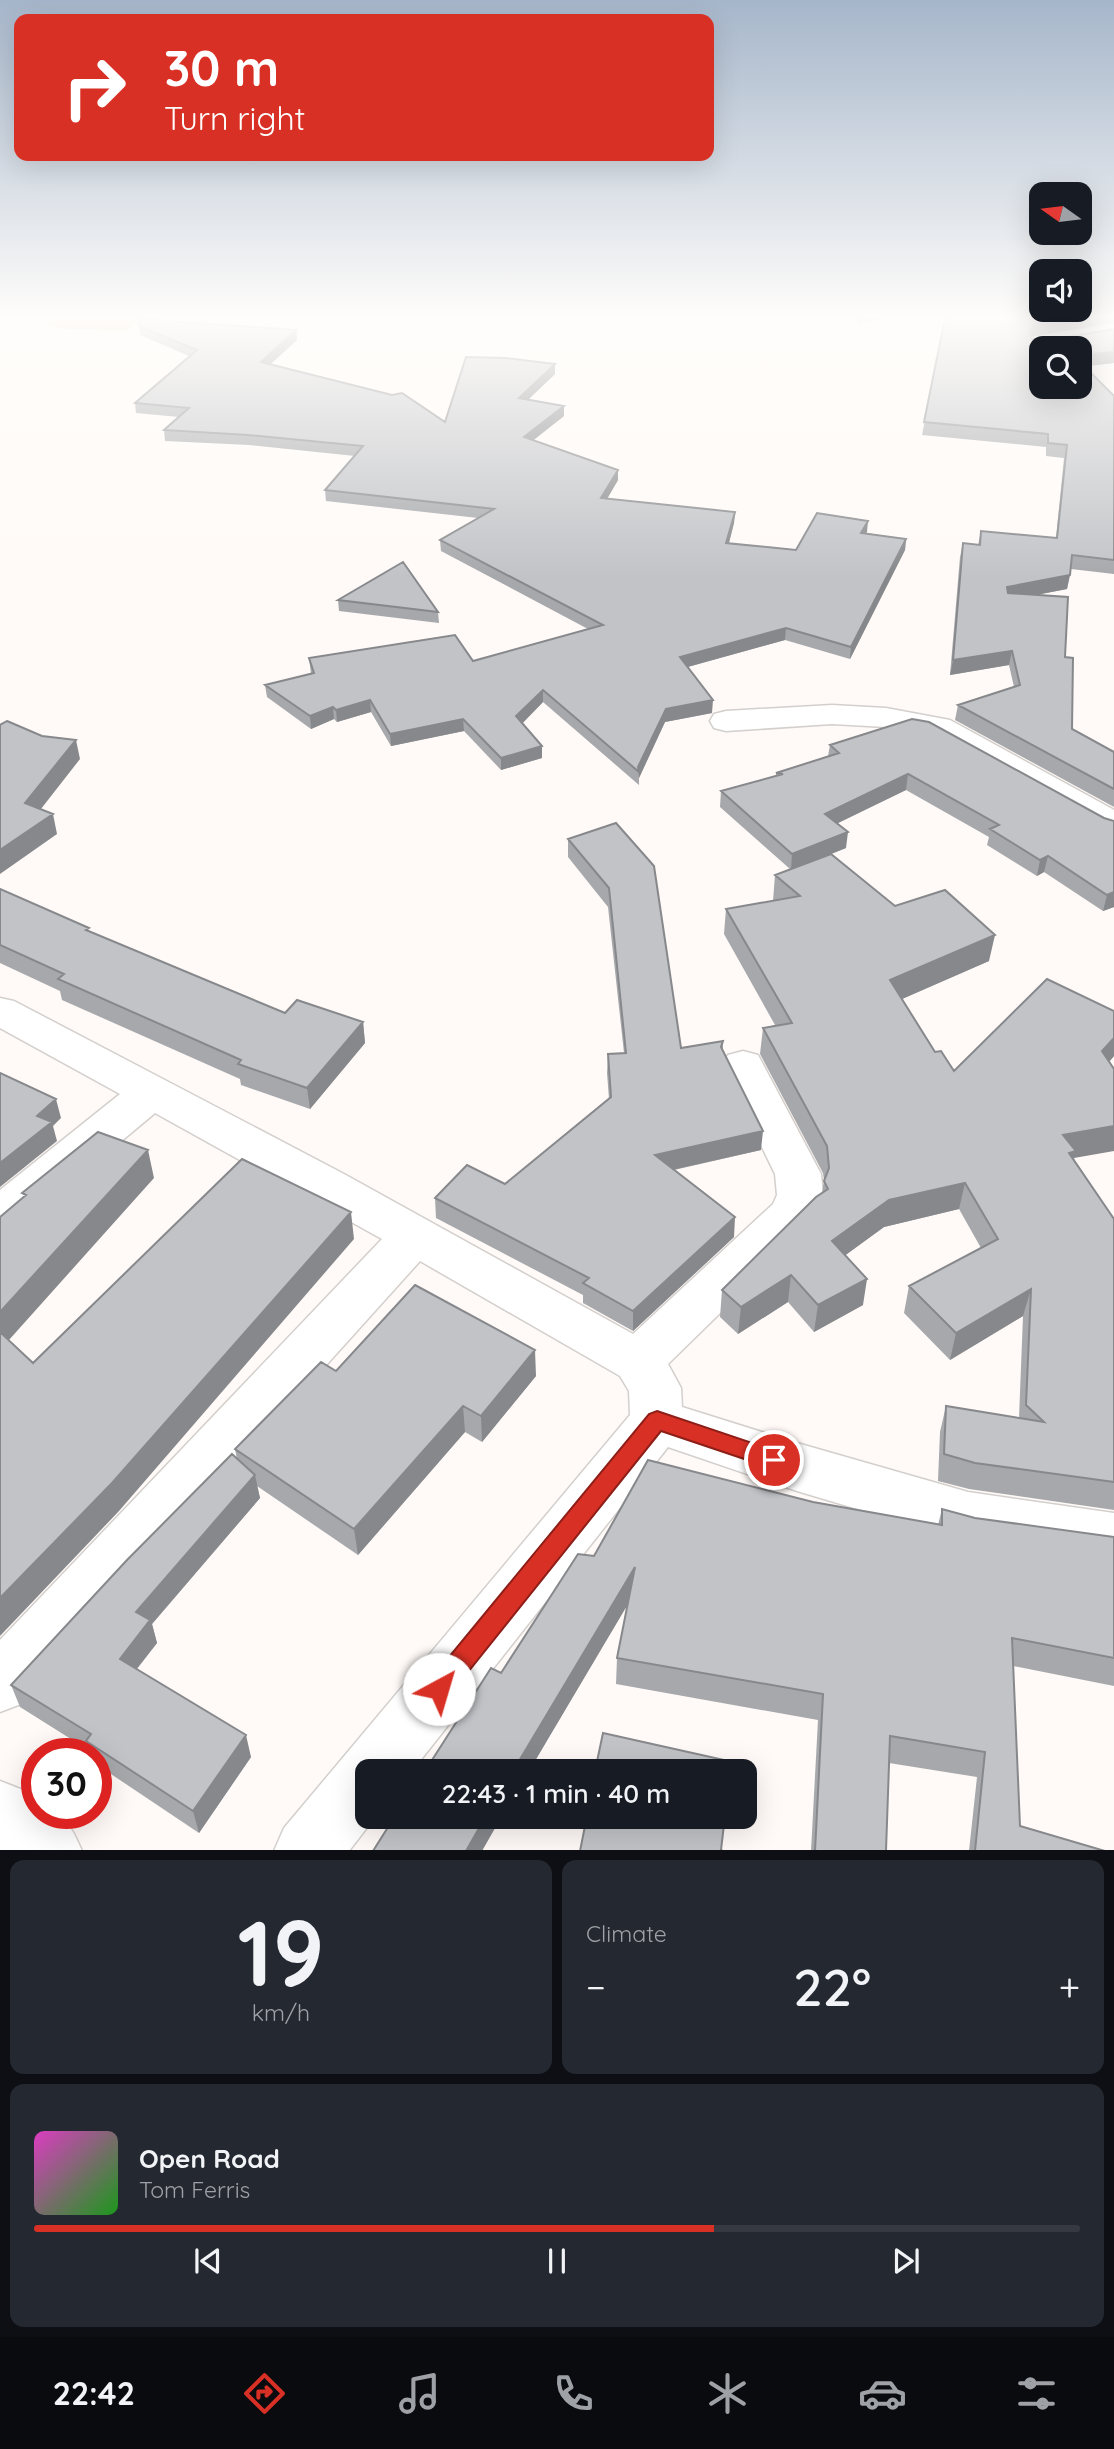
<!DOCTYPE html>
<html lang="en">
<head>
<meta charset="utf-8">
<style>
  :root { --surface:#171b24; --page:#242831; --text:#f1f3f6; --muted:#9ea1a6; --line:#363941; --accent:#d93025 }
  body { margin:0; font-family:Quicksand,sans-serif; background:var(--page); color:var(--text); height:100vh; display:flex; flex-direction:column; font-size:26px; white-space:nowrap }
  * { box-sizing:border-box; margin:0 }
  p { font-size:23px; color:var(--muted) }
  .icon { flex:none; width:38px; height:38px; fill:none; stroke:currentColor; stroke-width:2; stroke-linecap:round; stroke-linejoin:round }
  .map { position:relative; height:1850px; overflow:hidden }
  .drawer { display:flex; flex-direction:column; gap:10px; padding:10px; background:#0d0f14; flex:1 }
  .drawer>* { flex:none }
  .hud { position:absolute; left:14px; top:14px; width:700px; height:147px; border-radius:14px; box-shadow:0 7px 28px #0002; background:#d93025; color:#fff; overflow:hidden }
  .needle { width:46px; rotate:284deg }
  .tools { position:absolute; left:1029px; top:182px; display:grid; gap:14px }
  .tools a { display:grid; place-items:center; width:63px; height:63px; border-radius:14px; background:var(--surface); box-shadow:0 7px 28px #0002; font-size:35px }
  .speed { position:absolute; left:21px; top:1738px; display:flex; gap:14px; font-size:35px; font-weight:700; text-align:center }
  .speed>* { display:grid; place-content:center; width:91px; height:91px; border-radius:50%; background:var(--surface); box-shadow:0 7px 28px #0002; line-height:1 }
  .speed .limit { border:10px solid #d22; background:#fff; color:#111 }
  .pin { position:absolute; display:grid; place-items:center; width:60px; height:60px; color:#fff; margin:-30px; border:4px solid #fff; border-radius:50%; box-shadow:0 2px 7px #0007 }
  .me { position:absolute; width:77px; margin:-38px; rotate:39deg; stroke-linejoin:round; filter:drop-shadow(0 0 5px #0008) }
  .turn { display:flex; align-items:center; gap:24px; height:147px; padding:0 35px; font-size:32px }
  .turn .icon { width:91px; height:91px; stroke-width:2.5 }
  .turn b { display:block; font-size:49px; line-height:60px }
  .big { font-size:52px; font-weight:600; line-height:1.1 }
  .drawer .tile { flex:1; display:flex; flex-direction:column; justify-content:center; gap:10px; min-width:0; padding:0 24px; border-radius:14px; background:var(--page) }
  .drawer .dial { align-items:center; gap:0 }
  .dial b { font-size:91px; line-height:1 }
  .song { display:flex; align-items:center; gap:21px }
  .cover { width:84px; height:84px; border-radius:10px; background:linear-gradient(135deg,hsl(310 70% 55%),hsl(120 70% 35%)) }
  .played { height:7px; border-radius:4px; background:linear-gradient(90deg,var(--accent) 65%,var(--line) 65%) }
  .keys { display:flex; justify-content:space-around; direction:ltr }
  .heat { display:flex; justify-content:space-between; align-items:center; font-size:38px; direction:ltr }
  .drawer .tiles { flex:1; display:grid; gap:10px; grid-template-columns:1fr 1fr }
  .tile:last-child { grid-column:span 2 }
  .trip { position:absolute; left:355px; top:1759px; width:402px; height:70px; border-radius:14px; background:var(--surface); box-shadow:0 7px 28px #0002; font-weight:600; line-height:70px; text-align:center }
  .tab-bar { display:flex; height:112px; justify-content:space-around; align-items:center; background:#090b0e; color:var(--muted) }
  .tab-bar .icon { width:49px; height:49px }
  .tab-bar .active { color:var(--accent) }
  .tab-bar b { font-size:32px; color:var(--text) }
  .map>svg:first-child { display:block }
</style>
</head>
<body>
<div class="map">
<svg width="1114" height="1851" viewBox="0 0 1114 1851">
  <rect width="100%" height="100%" fill="#fffaf7"/>
  <path fill="#e3b89c" d="M34,318H144L125,331L60,329Z"/>
  <g fill="none" stroke-linecap="round" stroke-linejoin="round">
    <g stroke="#d3cfcc" stroke-width="3">
      <path id="minor" d="M832,705L886,708L950,720L1114,810V835L1101,832L928,735L886,727L832,724L726,731L714,728L710,721L714,714L726,711Z
        M0,998L14,1001L344,1174L633,1334L773,1204L777,1195L775,1174L722,1065L728,1055L743,1051L758,1055L821,1174L823,1195L809,1226L668,1364L681,1388L682,1407L797,1443L968,1492L1114,1513V1563L968,1542L797,1491L668,1447L412,1771H368V1816H376L349,1851H274L284,1828L630,1415L629,1391L620,1376L420,1261L21,1704L0,1712V1640L382,1239L155,1113L17,1228L0,1234V1190L120,1094L0,1028Z
        M0,1781L23,1790L37,1801V1813C65,1813 72,1827 82,1851H0Z"/>
    </g>
    <use href="#minor" fill="#fff" fill-rule="evenodd"/>
  </g>
  <path fill="#a6a8ab" d="M945,318H1114V323L1031,337L1032,339L1043,341L1114,329V363L1084,366L1114,396V574L1071,569L1067,589L1036,595L1065,657L1072,729L1114,752V807L955,720L958,705L1014,687L1009,665L950,675L960,557L963,543L978,545L981,531L1056,538L1064,458L1046,456V447L922,435Z
    M139,326L296,330L297,340L270,364L445,422L555,374L528,400L564,416L534,440L618,480L607,499L735,512L734,523L729,543L796,550L867,532L866,533L906,539L905,550L850,659L785,640L688,667L712,713L665,722L639,778V785L543,702L522,723L542,746V758L501,770L464,731L391,746L371,712L337,722L334,719L311,729L267,697L265,685L311,674L309,658L473,661L588,629L441,551L440,540L478,518L326,501L325,490L355,456L249,445L165,441L164,430L179,417L136,413L135,403L189,356L140,335Z
    M338,600L438,612L439,623L339,611Z
    M830,745L1104,818L1114,907L1103,911L1044,872L1037,876L987,845L989,837L906,790L837,823L846,848L831,854L895,906L989,961L902,999L935,1052L954,1071L1114,1011V1056L1109,1062L1074,1159L1114,1219V1510L969,1489L938,1481L940,1432L946,1406L1019,1418L1023,1316L950,1360L904,1313L909,1286L981,1248L959,1209L884,1227L845,1255L863,1305L814,1332L788,1302L738,1334L720,1317L722,1290L822,1193L824,1180L823,1173L760,1054L763,1028L775,1025L724,934L726,909L773,901L775,875L790,869L720,807L721,791L776,776V773L828,756Z
    M616,823L681,1048L723,1041V1050L761,1150L674,1170L734,1237L633,1331L583,1303V1295L436,1218L435,1198L505,1184L609,1099L607,1073L608,1054L624,1053L608,907L568,857V839Z
    M0,889L90,932L285,1013L363,1022L365,1043L310,1109L241,1085L240,1079L62,1000L60,991L0,963Z
    M336,1371L536,1376L482,1442L465,1432L358,1555L257,1486L260,1498L152,1624L157,1643L137,1669L251,1757L199,1833L96,1764V1754H91L90,1751L20,1707L11,1685L237,1459L235,1449Z
    M813,1502L938,1525L942,1509L975,1518L1114,1537V1686L1013,1666L1020,1826L1105,1851H969L977,1777L889,1763L886,1851H811L818,1720L616,1684L617,1658L628,1603L529,1771L501,1673L594,1556Z"/>
  <path fill="#87888b" d="M859,318H892L858,323Z
    M1073,318H1114V322L1032,336L1027,343L1029,331L1034,325Z
    M296,330L297,340L262,372L261,362Z
    M1114,352V363L1080,367V355Z
    M555,364V374L519,408V398Z
    M564,406V416L524,447V437Z
    M618,470V480L601,509V498Z
    M735,512L734,523L726,554V543Z
    M868,521L867,532L860,544L861,533Z
    M906,539L905,550L850,659L851,647Z
    M1070,575L1067,589L1005,601L1007,587Z
    M786,628L785,640L680,669V657Z
    M1012,651L1009,665L950,675L953,660Z
    M543,690V702L517,729L516,716Z
    M370,700L371,712L337,722L336,710Z
    M713,700L712,713L665,722L639,778L638,767L666,709Z
    M333,707L334,719L311,729L310,716Z
    M463,719L464,731L391,746L390,734Z
    M76,740L80,759L30,823L25,803Z
    M542,746V758L501,770V758Z
    M908,774L906,790L824,830L825,814Z
    M53,814L57,834L0,874V850Z
    M848,832L846,848L791,870L792,854Z
    M1048,856L1044,872L1037,876L1040,860Z
    M1114,892V907L1103,911L1107,895Z
    M995,935L989,961L886,1006L890,980Z
    M363,1022L365,1043L310,1109L307,1088Z
    M1114,1038V1056L1095,1078L1102,1051Z
    M56,1099L61,1118L53,1126L57,1141L0,1187V1163L37,1116Z
    M1114,1126V1151L1074,1158L1069,1178L1063,1135Z
    M763,1131L761,1150L654,1174L655,1155Z
    M148,1150L154,1178L0,1350V1312Z
    M965,1183L959,1209L884,1227L828,1268L832,1241L889,1200Z
    M351,1212L354,1239L119,1511L0,1636V1598Z
    M735,1217L734,1237L633,1331V1311Z
    M791,1275L788,1302L738,1334L741,1307Z
    M867,1279L863,1305L814,1332L818,1305Z
    M1031,1289L1023,1316L950,1360L956,1333Z
    M535,1350L536,1376L482,1442L481,1416Z
    M463,1406L465,1432L358,1555L354,1529Z
    M255,1475L260,1498L152,1624L157,1643L127,1681L120,1659L136,1612Z
    M635,1567L634,1594L529,1771H513Z
    M246,1735L251,1757L199,1833L193,1811Z
    M486,1816H502L482,1851H466Z"/>
  <path fill="#c1c3c7" stroke="#87888b" stroke-width="2" d="M945,318H1073L1034,325L1029,331L1032,339L1043,341L1114,329V352L1080,355V348H1041V387H1080V362L1114,396V560L1072,555L1070,575L1007,587L1008,593L1068,597L1065,657L1073,658L1072,729L1114,752V789L958,705L1020,685L1012,651L953,660L963,543L980,545L981,531L1057,538L1067,445L1048,443V434L924,422Z
    M141,319L296,330L261,362L392,395L402,393L445,422L466,357L506,358L555,364L519,398L564,406L524,437L618,470L601,498L735,512L726,543L796,550L817,513L868,521L861,533L906,539L851,647L786,628L680,657L713,700L666,709L638,767L639,772L543,690L516,716L542,746L501,758L463,719L390,734L370,700L336,710L333,707L310,716L265,685L314,673L309,658L455,635L473,661L603,625L440,540L494,509L325,490L363,446L248,435L164,430L189,408L135,403L197,350L139,326Z
    M403,562L438,612L338,600Z
    M912,719L929,722L1104,818L1114,821V892L1107,895L1048,856L1040,860L990,829L999,825L908,774L825,814L848,832L792,854L721,791L783,774L776,773L839,753L830,745Z
    M7,721L42,736L76,740L25,803L53,814L0,850V725Z
    M616,823L654,866L681,1048L723,1041L721,1047L763,1131L655,1155L735,1217L633,1311L583,1283L589,1278L435,1198L467,1165L505,1184L611,1097L608,1054L626,1053L609,888L568,839Z
    M831,854L895,906L945,890L995,935L890,980L935,1052L941,1051L954,1071L1047,979L1114,1011V1038L1102,1051L1114,1069V1126L1063,1135L1076,1151L1069,1153L1114,1219V1482L975,1463L944,1454L946,1406L1044,1422L1026,1405L1031,1289L956,1333L909,1286L998,1239L965,1183L889,1200L832,1241L867,1279L818,1305L791,1275L741,1307L722,1290L816,1197L828,1189L824,1181L829,1168L827,1146L763,1028L792,1023L726,909L800,896L775,875Z
    M0,889L89,928L86,930L285,1013L297,1000L363,1022L307,1088L238,1064L241,1060L58,979L64,974L0,945Z
    M0,1073L56,1099L37,1116L52,1122L0,1163Z
    M98,1132L148,1150L0,1312V1217L26,1195L22,1193Z
    M242,1159L351,1212L112,1483L0,1598V1332L33,1363Z
    M415,1285L535,1350L481,1416L463,1406L354,1529L235,1449L321,1362L336,1371Z
    M232,1454L255,1475L136,1612L150,1620L120,1659L246,1735L193,1811L86,1741L91,1734L11,1685L127,1560Z
    M648,1460L813,1502L942,1525V1509L975,1518L1114,1537V1658L1012,1638L1020,1826L1105,1851H975L985,1752L890,1736L886,1851H815L823,1694L617,1658L635,1567L513,1771H425L491,1668L501,1673L578,1554L594,1556Z
    M603,1733L733,1762L731,1771H595Z
    M395,1816H486L466,1851H373Z
    M587,1816H725L721,1850L723,1851H580Z"/>
  <linearGradient id="sky" x2="0" y2="1"><stop stop-color="#a6b6ca"/><stop offset="0.55" stop-color="#fffdfb"/><stop offset="1" stop-color="#fffdfb" stop-opacity="0"/></linearGradient>
  <rect width="1114" height="577" fill="url(#sky)"/>
  <path fill="#d93025" stroke="#8d1f18" stroke-width="2" d="M657,1411L782,1453L785,1460L782,1466L774,1469L661,1431L448,1697L439,1701L430,1697L426,1689L430,1680L649,1414Z"/>
</svg>
<div class="tools">
<a><svg class="needle" viewBox="-14 -14 28 28"><path d="M0-13l5 13h-10z" fill="#e53935"/><path d="M0 13l5-13h-10z" fill="#9ea1a6"/></svg></a>
<a><svg class="icon" aria-label="sound" viewBox="0 0 24 24"><path d="M4 9h4l5-4v14l-5-4H4zM17 9q2 3 0 6"/></svg></a>
<a><svg class="icon" aria-label="search" viewBox="0 0 24 24"><circle cx="10" cy="10" r="6"/><path d="M15 15l6 6"/></svg></a>
</div>
<div class="speed"><div class="limit">30</div></div>
<div class="pin" style="left:774px;top:1460px;background:#d93025"><svg class="icon" aria-label="arrive" viewBox="0 0 24 24"><path d="M6 21V4h12l-3 4 3 4H6"/></svg></div>
<svg class="me" style="left:439px;top:1689px" viewBox="-20 -20 40 40"><circle r="19" fill="#fff"/><path d="M0-13L10 11 0 6-10 11z" fill="#d93025"/></svg>
<div class="trip">22:43 · 1 min · 40 m</div>
<div class="hud">
<div class="turn"><svg class="icon" aria-label="right" viewBox="0 0 24 24"><path d="M7 20v-9h11M14 6l5 5-5 5"/></svg><div><b>30 m</b>Turn right</div></div>
</div>
</div>
<section class="drawer">
<div class="tiles">
<div class="tile dial"><b>19</b><p>km/h</p></div>
<div class="tile"><p>Climate</p>
<div class="heat"><a>−</a><b class="big">22°</b><a>+</a></div>
</div>
<div class="tile">
<div class="song"><i class="cover"></i><div><b>Open Road</b><p>Tom Ferris</p></div></div>
<div class="played"></div>
<div class="keys"><svg class="icon" aria-label="previous" viewBox="0 0 24 24"><path d="M18 5L8 12l10 7zM5 5v14"/></svg><svg class="icon" aria-label="pause" viewBox="0 0 24 24"><path d="M8 5v14M16 5v14"/></svg><svg class="icon" aria-label="next" viewBox="0 0 24 24"><path d="M6 5l10 7-10 7zM19 5v14"/></svg></div>
</div>
</div>
</section>
<nav class="tab-bar">
<b>22:42</b>
<svg class="icon active" aria-label="directions" viewBox="0 0 24 24"><path d="M12 3l9 9-9 9-9-9zM9 14v-3h6M13 9l2 2-2 2"/></svg>
<svg class="icon" aria-label="music" viewBox="0 0 24 24"><path d="M9 18V5l10-2v13"/><circle cx="6" cy="18" r="3"/><circle cx="16" cy="16" r="3"/></svg>
<svg class="icon" aria-label="phone" viewBox="0 0 24 24"><path d="M5 4h4l2 5-3 2q2 4 5 5l2-3 5 2v4C11 20 4 13 5 4z"/></svg>
<svg class="icon" aria-label="climate" viewBox="0 0 24 24"><path d="M12 3v18M4 7l16 10M4 17L20 7"/></svg>
<svg class="icon" aria-label="car" viewBox="0 0 24 24"><path d="M5 17H2v-5l4-1 3-4h7l3 4 3 1v5h-3M9 17h6M6 11h13"/><circle cx="7" cy="17" r="2"/><circle cx="17" cy="17" r="2"/></svg>
<svg class="icon" aria-label="filters" viewBox="0 0 24 24"><path d="M4 7h16M4 17h16"/><circle cx="9" cy="7" r="2"/><circle cx="15" cy="17" r="2"/></svg>
</nav>
</body>
</html>
